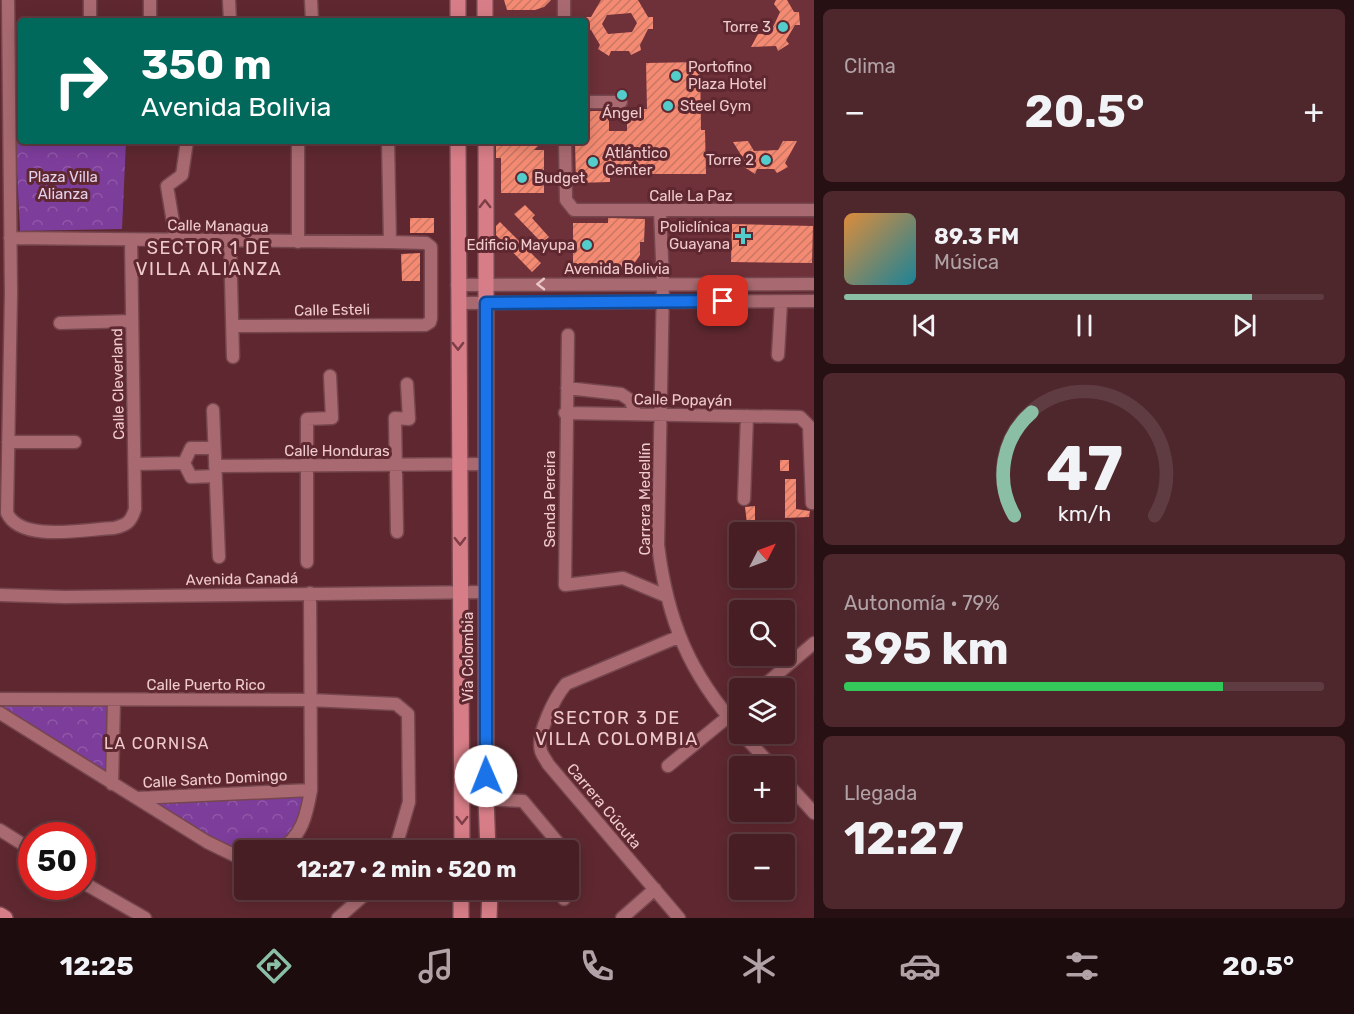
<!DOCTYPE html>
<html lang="es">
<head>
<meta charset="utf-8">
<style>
  :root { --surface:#471e24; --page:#4e272c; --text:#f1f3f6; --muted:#b0a2a6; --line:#5f3c41; --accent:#8abfa5 }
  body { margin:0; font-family:Rubik,sans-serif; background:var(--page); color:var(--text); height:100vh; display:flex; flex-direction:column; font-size:22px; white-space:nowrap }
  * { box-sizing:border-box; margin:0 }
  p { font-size:20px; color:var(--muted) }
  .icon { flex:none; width:33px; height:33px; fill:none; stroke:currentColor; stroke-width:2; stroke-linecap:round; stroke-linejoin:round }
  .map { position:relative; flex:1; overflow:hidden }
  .panel { display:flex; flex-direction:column; gap:9px; padding:9px; background:#271014; width:540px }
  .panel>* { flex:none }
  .hud { position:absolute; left:18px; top:18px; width:570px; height:126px; border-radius:6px; box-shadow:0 3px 15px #0003,0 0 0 2px var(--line); background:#00695c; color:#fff; overflow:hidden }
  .needle { width:39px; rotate:48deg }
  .buttons { position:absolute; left:729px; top:522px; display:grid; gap:12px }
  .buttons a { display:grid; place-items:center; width:66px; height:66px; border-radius:6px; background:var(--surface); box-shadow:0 3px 15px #0003,0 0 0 2px var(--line); font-size:30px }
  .speed { position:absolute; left:18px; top:822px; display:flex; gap:12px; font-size:30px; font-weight:700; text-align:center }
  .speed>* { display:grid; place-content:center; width:78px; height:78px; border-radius:50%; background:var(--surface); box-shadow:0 3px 15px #0003,0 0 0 2px var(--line); line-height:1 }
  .speed .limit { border:9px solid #d22; background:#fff; color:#111 }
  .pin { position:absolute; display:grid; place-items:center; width:51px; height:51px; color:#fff; margin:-26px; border-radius:12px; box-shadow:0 3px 9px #0006 }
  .me { position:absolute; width:66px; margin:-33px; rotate:359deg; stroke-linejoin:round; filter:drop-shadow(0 0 4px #0008) }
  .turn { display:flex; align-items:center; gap:21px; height:126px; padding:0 24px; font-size:27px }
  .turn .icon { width:78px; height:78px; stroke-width:2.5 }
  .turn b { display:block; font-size:42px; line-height:51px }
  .big { font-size:45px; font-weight:700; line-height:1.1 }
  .panel .card { flex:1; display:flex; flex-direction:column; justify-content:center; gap:9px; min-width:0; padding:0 21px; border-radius:9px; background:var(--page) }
  .panel .dial { align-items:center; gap:0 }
  .dial svg { height:156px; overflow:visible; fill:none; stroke:var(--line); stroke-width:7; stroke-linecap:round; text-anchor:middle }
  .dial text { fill:var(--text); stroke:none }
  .song { display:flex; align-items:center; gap:18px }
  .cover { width:72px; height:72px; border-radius:9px; background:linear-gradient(135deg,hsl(30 70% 55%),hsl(190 70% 35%)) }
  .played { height:6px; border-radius:3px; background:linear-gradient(90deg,var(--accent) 85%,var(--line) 85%) }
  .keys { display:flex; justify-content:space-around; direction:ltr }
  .heat { display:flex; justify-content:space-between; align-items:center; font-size:33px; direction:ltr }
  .charge { height:9px; border-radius:4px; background:linear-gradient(90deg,#34c759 79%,var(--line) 0) }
  .trip { position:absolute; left:234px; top:840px; width:345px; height:60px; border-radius:6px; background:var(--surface); box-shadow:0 3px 15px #0003,0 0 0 2px var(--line); font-weight:700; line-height:60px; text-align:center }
  .dock { display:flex; height:96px; justify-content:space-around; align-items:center; background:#1c0c0e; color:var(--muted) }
  .dock .icon { width:42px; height:42px }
  .dock .on { color:var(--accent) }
  .dock b { font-size:27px; color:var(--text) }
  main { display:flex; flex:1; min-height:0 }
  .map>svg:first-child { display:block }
</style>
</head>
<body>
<main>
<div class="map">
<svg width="814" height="918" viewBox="0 0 814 918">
  <defs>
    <pattern id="park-crowns" width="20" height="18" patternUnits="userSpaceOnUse" patternTransform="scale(1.5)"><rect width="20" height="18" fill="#7d3d9b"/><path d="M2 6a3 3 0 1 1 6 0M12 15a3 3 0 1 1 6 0" fill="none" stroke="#9058a8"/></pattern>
    <pattern id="building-hatch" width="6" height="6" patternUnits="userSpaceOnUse" patternTransform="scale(1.5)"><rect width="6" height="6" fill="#f48a72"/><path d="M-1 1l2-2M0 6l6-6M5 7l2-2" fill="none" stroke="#c97765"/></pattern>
  </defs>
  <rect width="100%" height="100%" fill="#5f2830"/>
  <path fill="#6e3039" d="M485,0H814V284H485L487,141H585V21H485Z"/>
  <path fill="url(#park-crowns)" d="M14,111L21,112V141H126L122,229L20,231Z
    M0,704L108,706L107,774L0,707Z
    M306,793C303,814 294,845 269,850C261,852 252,850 244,850V854L229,849L150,801Z"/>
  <path fill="url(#building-hatch)" fill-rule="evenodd" d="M504,0H551L544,7L535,10H507Z
    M601,0H638L648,17H653V29H648L640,45L641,50L631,55L629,51H611L609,56L598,49L600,45L591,30H586V17H591ZM631,13L637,23L632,32L608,34L602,24L607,15Z
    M776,0H787L794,12H799L800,25H795L786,40L789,44L778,51L776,46L751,47L758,34H769L775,23L780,12L774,4Z
    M700,62L701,130H705L706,174H610V182L576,183L575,141H585V111H609V131H627V109H647L646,63Z
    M496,141H506V146L539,145L534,150H544V193H501V158H496Z
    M748,141L754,151L778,150L783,141H797L785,163L788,167L777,173L774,169H757L755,174L744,167L746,163L733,142Z
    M525,205L535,215L532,218L549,237L542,243L514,214Z
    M410,218H434V233H410Z
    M608,218L645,219L644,242H640V255L629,271L573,268V223H608Z
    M500,222L541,263L532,272L496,235V226Z
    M732,224L813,226L812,263L731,262Z
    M420,253V281H402L401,254Z
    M780,460H789V471H780Z
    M785,479H796V509L810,511L809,517L785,518Z
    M755,506V526H761V532H748L745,507Z"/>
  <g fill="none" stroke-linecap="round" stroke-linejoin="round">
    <g stroke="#76464e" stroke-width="15">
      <path id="minor" d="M8,0L11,293L7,513C21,543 85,529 114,528C127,525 131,522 135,509L131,240
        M90,0V21
        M150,0V21
        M229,0L230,21
        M311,0L312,21
        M564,0V21
        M585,102H621
        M298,141V242
        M388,141L390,242
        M565,141L566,200L574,210H814
        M660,211L663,283L658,545C667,619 689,674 740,730
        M10,238L390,242L426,243L431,247V318L430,322L425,325L233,326
        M176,240L167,186L182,175L187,141
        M230,241L233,357
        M457,285L814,284
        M458,303L814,301
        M60,323L132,321
        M568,335L565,585L623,578L666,596
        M778,355L781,302
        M567,388L621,394L630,400L636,414
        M213,410L219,557
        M565,413L800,417L809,426L812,503
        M8,442H75
        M214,448H191L184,463L191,477L215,476
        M135,464L184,463
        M215,466L487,464
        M744,499L747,416
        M397,532L395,418L409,419L407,384
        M307,562V419L332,418L330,376
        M0,595L65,597L485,592
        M678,637L566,684C555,697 536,734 541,751C542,755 546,760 548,764L679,918
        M761,688L814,643
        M0,699L310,700L396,704L408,714L409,802L395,850
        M0,713L207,842L244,860
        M742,734L772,766
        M668,766L740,707
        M784,780L814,813
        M112,784L114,700
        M137,798L311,790
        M486,799L523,801L564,850
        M0,830L32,850
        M278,850C302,839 307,813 311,790L310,593
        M82,882L145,918
        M564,899V890
        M338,918L370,890
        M622,918L655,889"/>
    </g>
    <g stroke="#76464e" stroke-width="18">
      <path id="major" d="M458,21V0
        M485,21V0
        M458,141L462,850
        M486,141V799L488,850
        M0,915L5,918
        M461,918V890
        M489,918L490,890"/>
    </g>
    <use href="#minor" stroke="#a86a70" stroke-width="12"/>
    <use href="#major" stroke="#d77d87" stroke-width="15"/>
  </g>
  <defs><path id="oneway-chevron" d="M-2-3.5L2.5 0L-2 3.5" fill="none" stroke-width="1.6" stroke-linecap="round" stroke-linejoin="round" transform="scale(1.5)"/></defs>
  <g stroke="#7d3d46">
    <use href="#oneway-chevron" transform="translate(485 204) rotate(-90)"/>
    <use href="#oneway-chevron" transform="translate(458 346) rotate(89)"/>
    <use href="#oneway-chevron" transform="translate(460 541) rotate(89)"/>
    <use href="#oneway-chevron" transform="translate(462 820) rotate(90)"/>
  </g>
  <use stroke="#ebc6c8" href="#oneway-chevron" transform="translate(541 284) rotate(179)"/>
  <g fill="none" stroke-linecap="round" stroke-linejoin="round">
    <g stroke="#114b97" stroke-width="15">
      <path id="route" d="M486,776V303L723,301"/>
    </g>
    <use href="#route" stroke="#1a73e8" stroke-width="10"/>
  </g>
  <g fill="#53cdcb" stroke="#5f2830" stroke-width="2">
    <circle cx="783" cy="27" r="6"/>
    <circle cx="676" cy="76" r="6"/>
    <circle cx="622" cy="95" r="6"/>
    <circle cx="668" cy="106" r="6"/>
    <circle cx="766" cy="160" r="6"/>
    <circle cx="593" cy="162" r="6"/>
    <circle cx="522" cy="178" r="6"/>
    <path d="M740 227h6v6h6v6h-6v6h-6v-6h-6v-6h6z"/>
    <circle cx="587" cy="245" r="6"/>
  </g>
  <g text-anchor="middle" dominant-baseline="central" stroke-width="6" stroke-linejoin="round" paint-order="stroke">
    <g font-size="15" fill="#efcbcd" stroke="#5f2830" text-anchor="end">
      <text x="771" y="27">Torre 3</text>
      <text x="688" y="67" text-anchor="start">Portofino<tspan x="688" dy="17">Plaza Hotel</tspan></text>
      <text x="680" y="106" text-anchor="start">Steel Gym</text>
      <text x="622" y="113" text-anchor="middle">Ángel</text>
      <text x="605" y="153" text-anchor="start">Atlántico<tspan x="605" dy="17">Center</tspan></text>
      <text x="754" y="160">Torre 2</text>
      <text x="534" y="178" text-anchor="start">Budget</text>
      <text x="730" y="227">Policlínica<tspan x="730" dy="17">Guayana</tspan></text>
      <text x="575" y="245">Edificio Mayupa</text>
    </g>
    <g font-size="15" fill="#e3d2ed" stroke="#5f2830">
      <text x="63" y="177">Plaza Villa<tspan x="63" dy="17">Alianza</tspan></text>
    </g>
    <g font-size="15" fill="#efcbcd" stroke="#5f2830">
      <text x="691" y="196">Calle La Paz</text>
      <text transform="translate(218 226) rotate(1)">Calle Managua</text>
      <text x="617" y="269">Avenida Bolivia</text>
      <text transform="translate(332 310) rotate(-1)">Calle Esteli</text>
      <text transform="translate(118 384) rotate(-91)">Calle Cleverland</text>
      <text transform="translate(683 400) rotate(1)">Calle Popayán</text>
      <text x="337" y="451">Calle Honduras</text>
      <text transform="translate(550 499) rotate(-90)">Senda Pereira</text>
      <text transform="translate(645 499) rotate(-90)">Carrera Medellín</text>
      <text transform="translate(242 579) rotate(-1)">Avenida Canadá</text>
      <text transform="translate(468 657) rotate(-90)">Vía Colombia</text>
      <text x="206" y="685">Calle Puerto Rico</text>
      <text transform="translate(215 779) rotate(-3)">Calle Santo Domingo</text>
      <text transform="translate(604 806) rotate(50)">Carrera Cúcuta</text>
    </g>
    <g font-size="16" letter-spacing="1.5" fill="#efcbcd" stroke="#5f2830">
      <text x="157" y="743">LA CORNISA</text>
    </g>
    <g font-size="18" letter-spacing="1.5" fill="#efcbcd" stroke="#5f2830">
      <text x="209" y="248">SECTOR 1 DE<tspan x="209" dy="21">VILLA ALIANZA</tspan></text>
      <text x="617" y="718">SECTOR 3 DE<tspan x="617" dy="21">VILLA COLOMBIA</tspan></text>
    </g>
  </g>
</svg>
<div class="buttons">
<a><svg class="needle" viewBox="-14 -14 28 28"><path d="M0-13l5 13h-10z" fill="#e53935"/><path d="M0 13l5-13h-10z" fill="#b0a2a6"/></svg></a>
<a><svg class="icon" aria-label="search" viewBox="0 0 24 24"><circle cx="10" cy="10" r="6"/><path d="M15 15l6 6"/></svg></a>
<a><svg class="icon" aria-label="layers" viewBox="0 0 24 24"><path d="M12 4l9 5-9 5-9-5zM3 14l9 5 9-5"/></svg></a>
<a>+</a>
<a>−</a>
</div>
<div class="speed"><div class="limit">50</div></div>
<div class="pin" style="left:723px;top:301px;background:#d93025"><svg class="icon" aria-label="arrive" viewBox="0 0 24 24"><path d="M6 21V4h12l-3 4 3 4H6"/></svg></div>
<svg class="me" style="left:486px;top:776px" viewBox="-20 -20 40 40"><circle r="19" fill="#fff"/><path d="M0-13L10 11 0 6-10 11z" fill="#1a73e8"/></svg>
<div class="trip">12:27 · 2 min · 520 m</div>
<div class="hud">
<div class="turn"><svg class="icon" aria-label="right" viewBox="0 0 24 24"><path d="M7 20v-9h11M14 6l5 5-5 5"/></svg><div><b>350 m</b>Avenida Bolivia</div></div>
</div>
</div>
<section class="panel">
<div class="card"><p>Clima</p>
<div class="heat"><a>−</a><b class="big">20.5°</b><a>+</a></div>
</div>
<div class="card">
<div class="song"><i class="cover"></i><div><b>89.3 FM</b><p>Música</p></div></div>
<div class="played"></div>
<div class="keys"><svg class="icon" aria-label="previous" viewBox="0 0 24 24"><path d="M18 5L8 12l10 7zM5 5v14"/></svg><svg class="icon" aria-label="pause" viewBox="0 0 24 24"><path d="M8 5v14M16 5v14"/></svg><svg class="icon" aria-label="next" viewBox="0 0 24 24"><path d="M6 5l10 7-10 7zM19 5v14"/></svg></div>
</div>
<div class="card dial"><svg viewBox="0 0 100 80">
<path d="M14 69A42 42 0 1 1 86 69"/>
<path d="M14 69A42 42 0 0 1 23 16" stroke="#8abfa5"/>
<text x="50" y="56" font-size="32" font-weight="700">47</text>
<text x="50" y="72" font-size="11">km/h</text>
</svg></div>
<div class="card"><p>Autonomía · 79%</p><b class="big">395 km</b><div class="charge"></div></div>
<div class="card"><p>Llegada</p><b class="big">12:27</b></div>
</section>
</main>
<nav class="dock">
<b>12:25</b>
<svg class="icon on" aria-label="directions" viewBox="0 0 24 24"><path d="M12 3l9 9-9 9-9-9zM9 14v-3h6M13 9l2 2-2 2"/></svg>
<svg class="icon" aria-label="music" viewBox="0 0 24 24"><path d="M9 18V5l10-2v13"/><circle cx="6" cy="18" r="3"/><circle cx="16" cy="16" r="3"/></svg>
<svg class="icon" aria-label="phone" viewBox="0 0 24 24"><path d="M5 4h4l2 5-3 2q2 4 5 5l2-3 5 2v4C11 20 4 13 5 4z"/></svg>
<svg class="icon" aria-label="climate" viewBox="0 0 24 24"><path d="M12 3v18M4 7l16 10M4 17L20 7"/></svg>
<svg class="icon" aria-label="car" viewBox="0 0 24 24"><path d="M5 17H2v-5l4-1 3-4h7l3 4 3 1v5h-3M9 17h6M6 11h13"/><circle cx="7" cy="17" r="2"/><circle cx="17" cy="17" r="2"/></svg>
<svg class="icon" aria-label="filters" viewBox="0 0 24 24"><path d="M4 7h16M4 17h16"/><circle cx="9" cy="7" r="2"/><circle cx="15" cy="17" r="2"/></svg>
<b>20.5°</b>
</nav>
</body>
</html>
